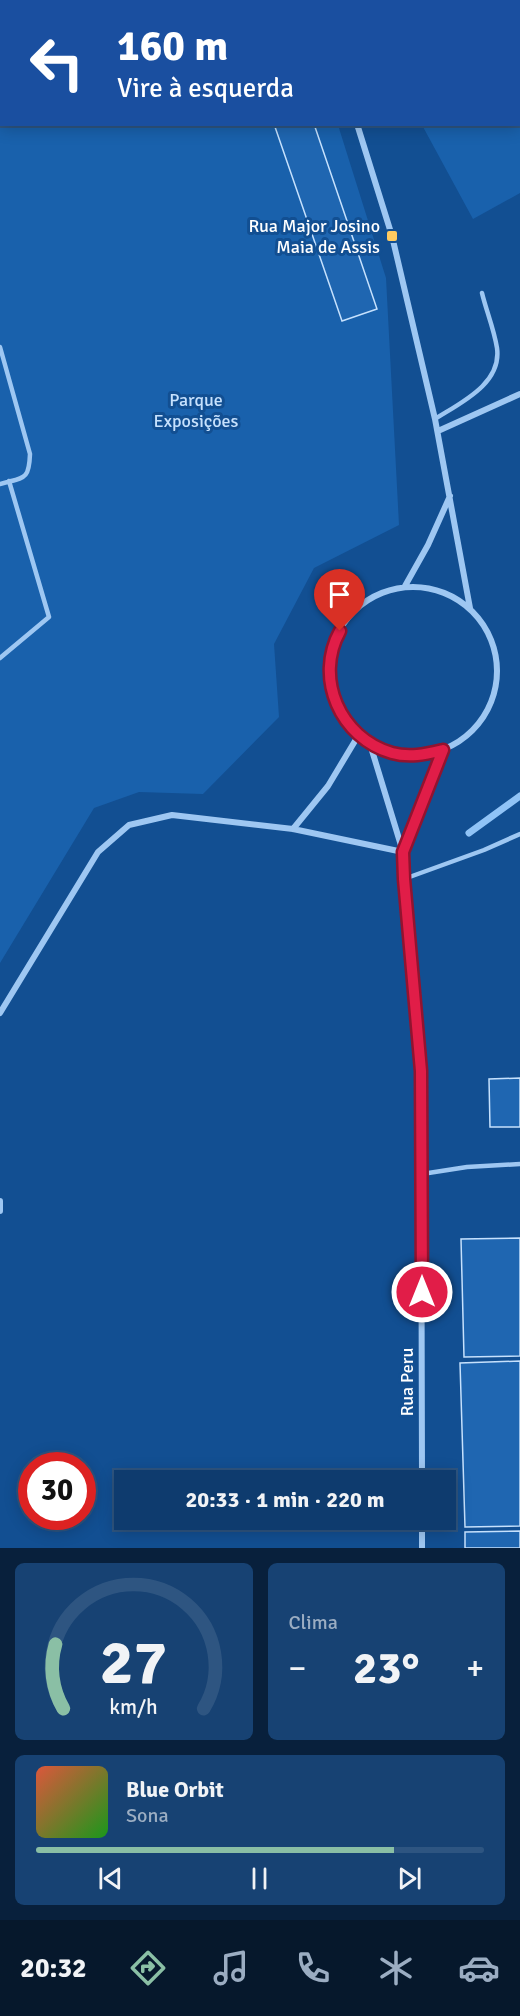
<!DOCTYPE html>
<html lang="pt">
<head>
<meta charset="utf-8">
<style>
  :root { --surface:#0e3b6e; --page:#174273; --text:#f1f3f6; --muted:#9badc2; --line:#2e5581; --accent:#8abfa5 }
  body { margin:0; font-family:Signika,sans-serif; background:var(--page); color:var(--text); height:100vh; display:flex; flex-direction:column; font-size:22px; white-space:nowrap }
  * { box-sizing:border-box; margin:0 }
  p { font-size:20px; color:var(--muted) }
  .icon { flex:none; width:33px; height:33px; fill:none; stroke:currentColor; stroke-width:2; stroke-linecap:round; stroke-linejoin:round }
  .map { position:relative; height:1548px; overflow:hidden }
  .side { display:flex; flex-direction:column; gap:15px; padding:15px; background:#08203c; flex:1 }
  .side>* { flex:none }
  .guide { position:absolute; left:0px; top:0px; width:520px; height:126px; box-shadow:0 3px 15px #0003,0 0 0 2px var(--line); background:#1a4fa0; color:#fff; overflow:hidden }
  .speed { position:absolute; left:18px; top:1452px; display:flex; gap:12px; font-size:30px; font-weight:700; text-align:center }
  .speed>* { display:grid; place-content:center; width:78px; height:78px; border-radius:50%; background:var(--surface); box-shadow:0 3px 15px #0003,0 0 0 2px var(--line); line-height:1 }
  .speed .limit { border:9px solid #d22; background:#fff; color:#111 }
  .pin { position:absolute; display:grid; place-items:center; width:51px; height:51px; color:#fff; margin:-62px -26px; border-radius:50% 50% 50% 0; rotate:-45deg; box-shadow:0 0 6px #0007 }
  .pin .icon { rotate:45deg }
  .me { position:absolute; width:66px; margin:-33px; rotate:0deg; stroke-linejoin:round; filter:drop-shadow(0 0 4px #0008) }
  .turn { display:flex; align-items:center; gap:21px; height:126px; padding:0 18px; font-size:27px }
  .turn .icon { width:78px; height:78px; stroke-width:2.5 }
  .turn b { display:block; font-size:42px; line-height:51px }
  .big { font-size:45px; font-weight:700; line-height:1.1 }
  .side .card { flex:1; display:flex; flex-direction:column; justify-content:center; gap:9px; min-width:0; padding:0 21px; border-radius:9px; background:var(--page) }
  .side .dial { align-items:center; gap:0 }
  .dial svg { height:156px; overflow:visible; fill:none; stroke:var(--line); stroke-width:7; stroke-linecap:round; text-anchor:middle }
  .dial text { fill:var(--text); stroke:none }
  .song { display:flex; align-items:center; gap:18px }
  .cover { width:72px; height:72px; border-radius:9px; background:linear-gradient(135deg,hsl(10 70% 55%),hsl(120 70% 35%)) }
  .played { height:6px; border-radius:3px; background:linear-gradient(90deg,var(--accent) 80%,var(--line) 80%) }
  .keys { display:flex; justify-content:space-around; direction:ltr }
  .heat { display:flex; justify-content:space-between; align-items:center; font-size:33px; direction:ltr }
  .side .tiles { flex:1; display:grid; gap:15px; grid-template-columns:1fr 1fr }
  .card:last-child { grid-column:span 2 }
  .trip { position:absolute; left:114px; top:1470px; width:342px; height:60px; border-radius:0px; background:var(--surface); box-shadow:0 3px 15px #0003,0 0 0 2px var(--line); font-weight:700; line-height:60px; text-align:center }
  .dock { display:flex; height:96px; justify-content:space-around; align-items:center; background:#06182c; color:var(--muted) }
  .dock .icon { width:42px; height:42px }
  .dock .selected { color:var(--accent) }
  .dock b { font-size:27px; color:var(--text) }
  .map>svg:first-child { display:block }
</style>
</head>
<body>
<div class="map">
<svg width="520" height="1548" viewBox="0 0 520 1548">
  <rect width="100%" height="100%" fill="#124f92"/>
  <path fill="#1961ac" d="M0,0H298L299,1L2,2V124L338,125L386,278L399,525L314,568L274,644L279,717L203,794L139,792L94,808L0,963Z
    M392,0H520V193L473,219L422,125L519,124V2L389,1Z"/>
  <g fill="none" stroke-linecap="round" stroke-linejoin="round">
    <path stroke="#90c3f6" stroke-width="7" d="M469,833L520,796"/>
  </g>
  <path fill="#1f66b1" stroke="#c6e1fd" stroke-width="1.5" d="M274,124H314L377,309L342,321Z
    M520,1078V1127H490L489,1079Z
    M520,1238V1356L464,1357L461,1239Z
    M520,1361V1526L465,1527L460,1363Z
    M520,1531V1548H465V1532Z"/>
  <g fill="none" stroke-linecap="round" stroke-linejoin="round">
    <path stroke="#9ec7f2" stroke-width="4.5" d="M22,0V2
      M226,2L233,0
      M0,53H2
      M0,347L30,454C29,481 24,477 0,484
      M435,419C460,403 502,384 497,348C494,329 486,310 482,293
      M0,658L49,617L9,481
      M404,879L484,850L520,834
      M422,1174L467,1167L520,1164"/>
    <path stroke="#9ec7f2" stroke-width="6" d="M318,0L319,2
      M357,124L392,236L435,419L470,608
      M438,431L520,394
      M405,586L428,545L450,496
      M329 671a84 84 0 1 1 168 0a84 84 0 1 1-168 0Z
      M370,744L403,852L404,879L421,1071L422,1480
      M293,829L328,786L358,736
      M404,851L443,750
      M0,1013L98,852L129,825L172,815L293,829L403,852
      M0,1201V1211
      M422,1520V1548"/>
  </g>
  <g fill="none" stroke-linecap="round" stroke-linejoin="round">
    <g stroke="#92132f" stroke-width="15">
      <path id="route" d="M340,631C314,678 340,738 392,753C410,758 426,754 443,750L403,852L404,879L421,1071L422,1292"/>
    </g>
    <use href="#route" stroke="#e11d48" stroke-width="10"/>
  </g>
  <rect fill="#ffcb60" stroke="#124f92" stroke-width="2" x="386" y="230" width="12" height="12" rx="3"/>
  <g text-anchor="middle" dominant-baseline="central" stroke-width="6" stroke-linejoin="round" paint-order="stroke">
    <g font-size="18" fill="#fff" stroke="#124f92" text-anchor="end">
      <text x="380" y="226">Rua Major Josino<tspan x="380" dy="21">Maia de Assis</tspan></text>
    </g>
    <g font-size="18" fill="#c6e1fd" stroke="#124f92">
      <text x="196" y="400">Parque<tspan x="196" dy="21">Exposições</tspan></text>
    </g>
    <g font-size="18" fill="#fff" stroke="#124f92">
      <text transform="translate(407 1382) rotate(-90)">Rua Peru</text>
    </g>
  </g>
</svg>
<div class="speed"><div class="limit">30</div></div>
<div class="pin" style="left:340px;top:631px;background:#d93025"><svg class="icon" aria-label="arrive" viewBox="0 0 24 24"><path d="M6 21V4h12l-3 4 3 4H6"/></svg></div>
<svg class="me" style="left:422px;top:1292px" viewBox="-20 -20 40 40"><circle r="17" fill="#e11d48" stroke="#fff" stroke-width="3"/><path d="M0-11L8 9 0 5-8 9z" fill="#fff"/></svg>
<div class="trip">20:33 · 1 min · 220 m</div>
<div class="guide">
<div class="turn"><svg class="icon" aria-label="left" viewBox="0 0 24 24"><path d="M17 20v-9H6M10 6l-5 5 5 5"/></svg><div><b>160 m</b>Vire à esquerda</div></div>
</div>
</div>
<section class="side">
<div class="tiles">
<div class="card dial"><svg viewBox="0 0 100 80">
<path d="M14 69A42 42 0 1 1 86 69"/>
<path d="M14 69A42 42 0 0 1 10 36" stroke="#8abfa5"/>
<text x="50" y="56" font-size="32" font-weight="700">27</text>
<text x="50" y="72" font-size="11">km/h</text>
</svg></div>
<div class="card"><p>Clima</p>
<div class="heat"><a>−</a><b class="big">23°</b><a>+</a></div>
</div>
<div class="card">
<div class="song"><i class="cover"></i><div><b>Blue Orbit</b><p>Sona</p></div></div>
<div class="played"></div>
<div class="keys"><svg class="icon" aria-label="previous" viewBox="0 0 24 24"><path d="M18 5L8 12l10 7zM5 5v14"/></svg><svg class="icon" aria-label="pause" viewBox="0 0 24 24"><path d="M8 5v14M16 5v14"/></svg><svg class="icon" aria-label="next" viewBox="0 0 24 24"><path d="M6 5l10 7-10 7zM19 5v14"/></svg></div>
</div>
</div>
</section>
<nav class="dock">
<b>20:32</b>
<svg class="icon selected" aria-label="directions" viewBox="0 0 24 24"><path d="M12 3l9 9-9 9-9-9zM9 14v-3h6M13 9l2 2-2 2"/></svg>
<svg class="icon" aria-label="music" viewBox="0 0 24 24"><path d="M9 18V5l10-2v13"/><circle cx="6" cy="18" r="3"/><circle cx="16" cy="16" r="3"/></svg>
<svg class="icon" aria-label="phone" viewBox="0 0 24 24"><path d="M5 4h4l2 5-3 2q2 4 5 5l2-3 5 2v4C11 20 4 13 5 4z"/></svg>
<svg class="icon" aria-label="climate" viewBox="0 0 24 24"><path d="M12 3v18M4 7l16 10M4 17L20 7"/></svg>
<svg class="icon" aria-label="car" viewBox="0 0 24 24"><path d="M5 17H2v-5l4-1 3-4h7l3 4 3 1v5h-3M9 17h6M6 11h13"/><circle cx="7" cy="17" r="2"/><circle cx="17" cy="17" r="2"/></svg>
</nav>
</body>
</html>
